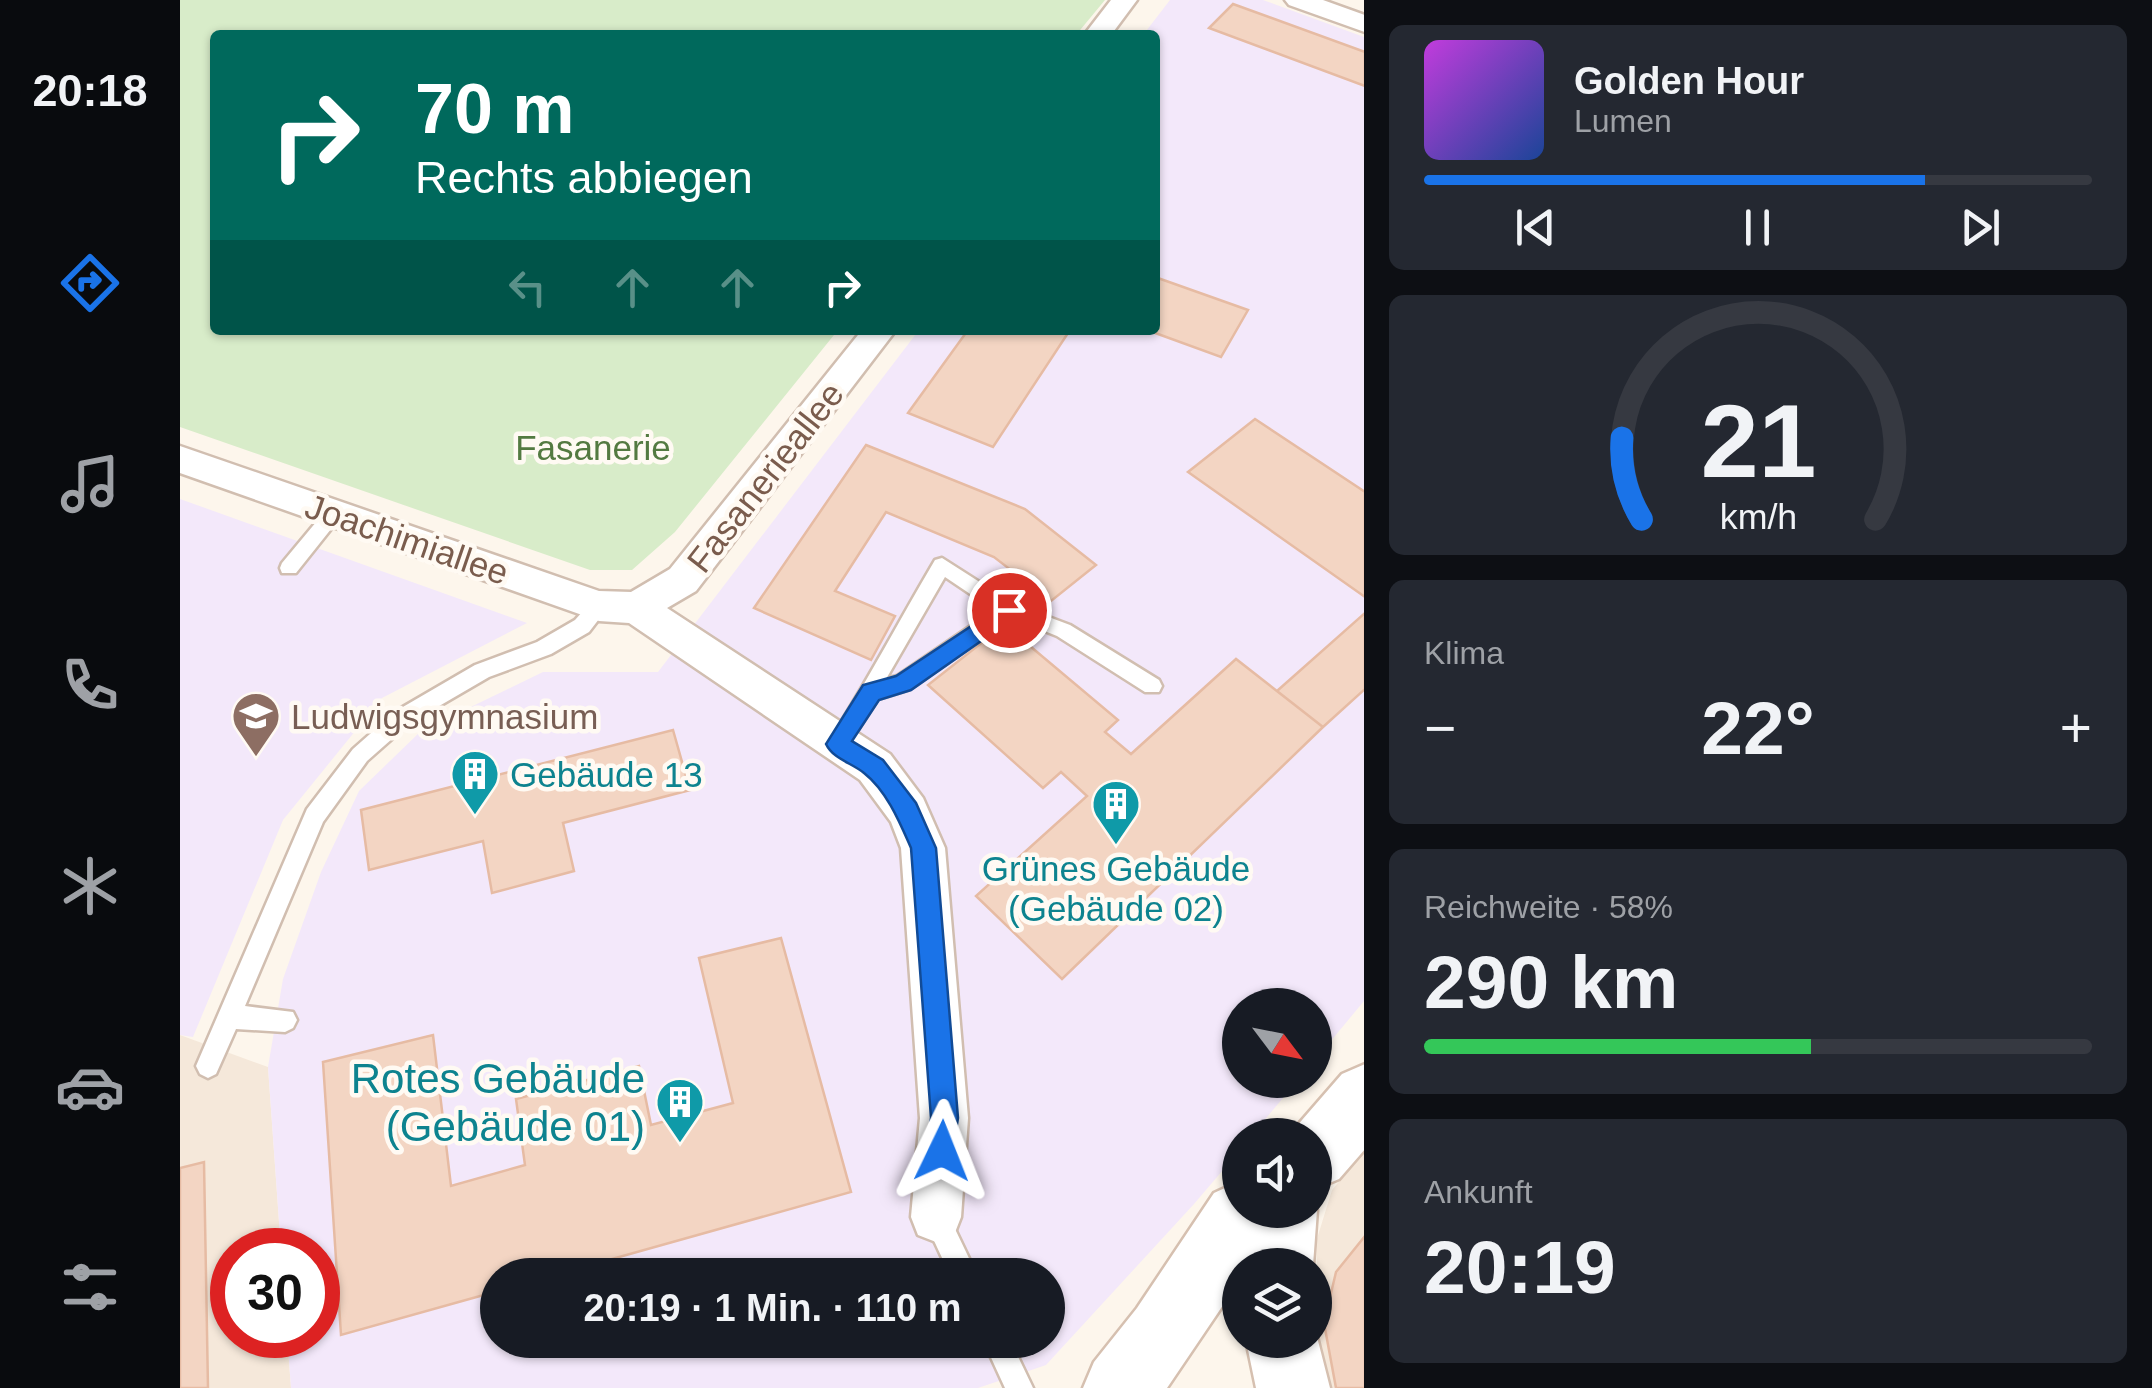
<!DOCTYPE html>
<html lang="de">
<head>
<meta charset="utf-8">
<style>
  :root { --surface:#171b24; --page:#242831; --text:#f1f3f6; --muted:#9ea1a6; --line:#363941; --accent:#1a73e8 }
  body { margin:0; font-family:Helvetica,sans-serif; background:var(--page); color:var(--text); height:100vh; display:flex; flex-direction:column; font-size:38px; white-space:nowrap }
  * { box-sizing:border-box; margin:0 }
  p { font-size:32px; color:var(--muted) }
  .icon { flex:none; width:55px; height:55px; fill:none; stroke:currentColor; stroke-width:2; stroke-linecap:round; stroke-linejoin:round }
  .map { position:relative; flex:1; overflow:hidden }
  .side { display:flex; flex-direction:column; gap:25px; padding:25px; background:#0d0f14; width:788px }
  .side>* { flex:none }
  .banner { position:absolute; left:30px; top:30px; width:950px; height:305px; border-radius:10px; box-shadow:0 2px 8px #0004; background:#00695c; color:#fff; overflow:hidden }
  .needle { width:65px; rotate:122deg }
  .buttons { position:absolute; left:1042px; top:988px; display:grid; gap:20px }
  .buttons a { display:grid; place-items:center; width:110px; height:110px; border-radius:50%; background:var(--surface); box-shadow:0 2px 8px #0004; font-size:50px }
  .speed { position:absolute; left:30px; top:1228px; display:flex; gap:20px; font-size:50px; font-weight:700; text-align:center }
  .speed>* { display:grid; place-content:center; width:130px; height:130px; border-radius:50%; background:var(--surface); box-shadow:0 2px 8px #0004; line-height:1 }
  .speed .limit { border:15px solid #d22; background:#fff; color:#111 }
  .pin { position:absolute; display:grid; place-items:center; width:85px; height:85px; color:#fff; margin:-42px; border:5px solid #fff; border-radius:50%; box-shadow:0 2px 10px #0007 }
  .me { position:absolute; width:110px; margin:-55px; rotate:2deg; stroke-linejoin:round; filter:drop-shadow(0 0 8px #0008) }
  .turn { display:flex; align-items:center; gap:35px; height:210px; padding:0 40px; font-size:45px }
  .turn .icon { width:130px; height:130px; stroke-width:2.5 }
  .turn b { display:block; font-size:70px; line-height:85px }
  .lanes { display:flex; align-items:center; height:95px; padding:0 40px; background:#0003; justify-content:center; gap:50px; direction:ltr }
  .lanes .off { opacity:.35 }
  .big { font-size:75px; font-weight:700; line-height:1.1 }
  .side .widget { flex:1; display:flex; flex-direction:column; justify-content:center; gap:15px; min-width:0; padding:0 35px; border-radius:15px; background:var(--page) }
  .side .dial { align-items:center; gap:0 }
  .dial svg { height:260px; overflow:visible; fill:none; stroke:var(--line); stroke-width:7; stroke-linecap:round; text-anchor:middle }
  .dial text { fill:var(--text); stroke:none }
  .song { display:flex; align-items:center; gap:30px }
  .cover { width:120px; height:120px; border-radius:15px; background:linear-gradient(135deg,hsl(290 70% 55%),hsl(220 70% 35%)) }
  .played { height:10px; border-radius:5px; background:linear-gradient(90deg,var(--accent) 75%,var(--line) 75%) }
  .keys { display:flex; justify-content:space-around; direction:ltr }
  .heat { display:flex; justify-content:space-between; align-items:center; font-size:55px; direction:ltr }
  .charge { height:15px; border-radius:8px; background:linear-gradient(90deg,#34c759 58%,var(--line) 0) }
  .trip { position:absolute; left:300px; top:1258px; width:585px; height:100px; border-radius:50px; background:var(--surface); box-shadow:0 2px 8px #0004; font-weight:700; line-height:100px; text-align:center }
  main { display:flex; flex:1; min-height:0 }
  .dock { display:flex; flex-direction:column; width:180px; justify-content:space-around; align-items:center; background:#090b0e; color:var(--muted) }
  .dock .icon { width:70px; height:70px }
  .dock .active { color:var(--accent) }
  .dock b { font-size:45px; color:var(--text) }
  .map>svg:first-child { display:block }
</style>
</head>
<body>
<main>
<nav class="dock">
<b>20:18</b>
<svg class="icon active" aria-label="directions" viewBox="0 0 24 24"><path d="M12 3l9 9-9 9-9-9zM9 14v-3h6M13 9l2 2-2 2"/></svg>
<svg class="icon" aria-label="music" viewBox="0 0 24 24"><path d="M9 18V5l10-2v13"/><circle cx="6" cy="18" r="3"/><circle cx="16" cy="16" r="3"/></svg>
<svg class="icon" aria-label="phone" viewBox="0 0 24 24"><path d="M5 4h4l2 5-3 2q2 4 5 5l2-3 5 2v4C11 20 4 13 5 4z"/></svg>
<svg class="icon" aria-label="climate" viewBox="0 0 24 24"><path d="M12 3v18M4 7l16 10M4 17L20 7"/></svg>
<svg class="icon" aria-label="car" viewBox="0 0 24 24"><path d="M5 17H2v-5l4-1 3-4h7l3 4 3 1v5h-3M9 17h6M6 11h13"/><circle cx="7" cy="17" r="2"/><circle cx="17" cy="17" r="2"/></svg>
<svg class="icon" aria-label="filters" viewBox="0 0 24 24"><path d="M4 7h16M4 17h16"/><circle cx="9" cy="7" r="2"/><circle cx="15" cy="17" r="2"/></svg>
</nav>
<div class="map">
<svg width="1185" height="1388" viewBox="0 0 1185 1388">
  <rect width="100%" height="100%" fill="#fdf6ec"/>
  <path fill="#f5e8da" d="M0,1035L88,1067L101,1250H52V1335H107L111,1388H0Z
    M1184,1151V1388H1142L1136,1242L1152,1190Z"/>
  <path fill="#f3e8fa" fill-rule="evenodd" d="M990,0H1083L1184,37V1001L1135,1060V1005H1060V1080H1118L1072,1135H1060V1150L1014,1204L866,1365L798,1388H111L107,1335H138V1250H101L88,1067L103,979L141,872L179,791L241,731L363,672H478L739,330H975V35H963ZM318,1275H868V1340H318Z
    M0,499L347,623L202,698L103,820L13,1037L0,1035Z"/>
  <path fill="#d8ecc9" d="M0,0H925L896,35H35V330H658L495,532L452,570H410L0,427Z"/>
  <path fill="#f3d5c3" stroke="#e6bba3" stroke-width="2.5" d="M1053,4L1185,52V86L1029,28Z
    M975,277L1068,310L1041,357L967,330H975Z
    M788,330H890L813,447L728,413Z
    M1075,419L1185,492V597L1008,472Z
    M686,445L845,509L916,565L871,601L814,557L706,512L655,591L715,616L691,660L574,608Z
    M1185,613V689L1143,727L1097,691Z
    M838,636L938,720L925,732L951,754L1056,659L1143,727L882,979L796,896L907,796L881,772L863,788L748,685L809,637L823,648Z
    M493,730L510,790L383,823L394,871L312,893L303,841L189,870L181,810Z
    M601,938L671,1192L375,1275H318V1291L161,1335L143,1062L253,1035L271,1186L345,1165L336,1099L459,1066L471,1125L553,1103L519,958Z
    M24,1162L28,1388H0V1168Z
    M1185,1236V1388H1156L1144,1323L1156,1272Z"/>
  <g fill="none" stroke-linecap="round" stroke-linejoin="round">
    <g stroke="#d1beb0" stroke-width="5">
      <path id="service" d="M153,507L162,514L159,519L116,573H102L100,568L102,563L147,509Z
        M762,558L834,604L890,625L979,680L982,686L979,692H965L877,636L832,618L730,689L698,699L665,750L658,753L651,750L648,744L651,738C688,680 720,619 755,560ZM765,577L814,610L717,676L706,679Z
        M419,598L429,606L409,632L371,654L309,677L230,723L187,761L143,822L65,1006L113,1012L117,1020L113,1028L105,1032L56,1029L36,1074L28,1078L20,1074L16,1066L127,809L173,749L216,711L295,665L357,642L395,620L412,601Z
        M756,1204L765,1208L797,1275H770L743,1217L747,1208Z
        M803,1340H830L853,1388H825Z"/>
    </g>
    <g stroke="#d1beb0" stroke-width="5">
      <path id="minor" d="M931,0H957L931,35H904Z
        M1105,0H1143L1185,15V32L1109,5Z
        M682,330H716L516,591L487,608L710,754L743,798L765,848L788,1118L781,1217L774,1235L756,1242L738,1235L731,1217L740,1118L721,848L711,822L680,780L449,623L419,621L0,473V446L419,591L451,592L490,569Z"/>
    </g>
    <g stroke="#d6c0b0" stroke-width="5">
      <path id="secondary" d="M1185,1064V1149L1159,1179L1135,1189V1135H1109L1162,1074Z
        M1060,1181V1210H1135V1206L1137,1210L1133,1265H1060V1280L987,1388H903L914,1362L957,1308L1034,1193Z
        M1135,1329L1150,1388H1076L1066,1340H1135Z"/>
    </g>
    <use href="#service" fill="#fff" fill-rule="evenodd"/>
    <use href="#minor" fill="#fff" fill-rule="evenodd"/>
    <use href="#secondary" fill="#fff" fill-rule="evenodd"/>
  </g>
  <path fill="#1a73e8" stroke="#114b97" stroke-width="2.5" d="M829,601L837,604L840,610L837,616L731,690L699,700L672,741L703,760L736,803L756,848L778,1118L771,1161L762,1165L752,1161L747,1151L751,1118L731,848C720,823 707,791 684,773C672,763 653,759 646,744L683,685L716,676Z"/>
  <defs>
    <g id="school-pin" transform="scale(2.5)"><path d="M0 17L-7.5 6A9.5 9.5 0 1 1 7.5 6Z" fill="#8d6e63" stroke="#fffaf3"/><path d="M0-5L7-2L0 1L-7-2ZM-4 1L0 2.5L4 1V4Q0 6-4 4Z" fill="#fff"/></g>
    <g id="building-pin" transform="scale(2.5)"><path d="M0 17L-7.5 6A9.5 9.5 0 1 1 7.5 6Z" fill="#0f9aa8" stroke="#fffaf3"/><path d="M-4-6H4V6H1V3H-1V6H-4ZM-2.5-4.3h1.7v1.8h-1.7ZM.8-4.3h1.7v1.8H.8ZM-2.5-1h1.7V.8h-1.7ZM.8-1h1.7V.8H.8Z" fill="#fff"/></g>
  </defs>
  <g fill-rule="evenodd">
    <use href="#school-pin" x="76" y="716"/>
    <use href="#building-pin" x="295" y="774"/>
    <use href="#building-pin" x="936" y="804"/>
    <use href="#building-pin" x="500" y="1102"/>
  </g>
  <g text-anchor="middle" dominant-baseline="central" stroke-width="9" stroke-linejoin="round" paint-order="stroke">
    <g font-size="35" fill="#537a41" stroke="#fffaf3">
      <text x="413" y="447">Fasanerie</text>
    </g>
    <g font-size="35" fill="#7a5c4d" stroke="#fffaf3">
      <text transform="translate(585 477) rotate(-52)">Fasanerieallee</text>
      <text transform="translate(227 539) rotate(19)">Joachimiallee</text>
    </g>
    <g font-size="35" fill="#785e54" stroke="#fffaf3" text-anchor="start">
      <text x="111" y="716">Ludwigsgymnasium</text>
    </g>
    <g font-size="35" fill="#0d838f" stroke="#fffaf3" text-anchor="start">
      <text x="330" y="774">Gebäude 13</text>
      <text x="936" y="868" text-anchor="middle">Grünes Gebäude<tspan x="936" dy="40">(Gebäude 02)</tspan></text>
    </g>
    <g font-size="42" fill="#0d838f" stroke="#fffaf3" text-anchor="end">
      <text x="465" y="1078">Rotes Gebäude<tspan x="465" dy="48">(Gebäude 01)</tspan></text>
    </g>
  </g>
</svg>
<div class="buttons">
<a><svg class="needle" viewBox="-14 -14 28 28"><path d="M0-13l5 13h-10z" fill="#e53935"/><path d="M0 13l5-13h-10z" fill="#9ea1a6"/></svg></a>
<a><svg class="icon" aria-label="sound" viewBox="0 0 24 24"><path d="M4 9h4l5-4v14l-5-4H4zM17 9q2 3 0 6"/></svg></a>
<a><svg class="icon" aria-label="layers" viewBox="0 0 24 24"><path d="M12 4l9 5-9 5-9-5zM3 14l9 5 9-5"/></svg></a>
</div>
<div class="speed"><div class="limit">30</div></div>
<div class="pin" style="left:829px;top:610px;background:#d93025"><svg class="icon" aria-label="arrive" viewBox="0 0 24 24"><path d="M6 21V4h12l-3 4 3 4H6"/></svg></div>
<svg class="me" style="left:762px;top:1151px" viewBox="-20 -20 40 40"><path d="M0-17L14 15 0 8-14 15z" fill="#1a73e8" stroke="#fff" stroke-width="4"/></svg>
<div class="trip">20:19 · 1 Min. · 110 m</div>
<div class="banner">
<div class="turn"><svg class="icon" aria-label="right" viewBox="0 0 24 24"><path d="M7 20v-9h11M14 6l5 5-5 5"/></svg><div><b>70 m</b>Rechts abbiegen</div></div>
<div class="lanes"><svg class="icon off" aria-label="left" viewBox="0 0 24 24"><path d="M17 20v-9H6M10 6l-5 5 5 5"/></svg><svg class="icon off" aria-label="ahead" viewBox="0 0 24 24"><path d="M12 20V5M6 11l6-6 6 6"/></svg><svg class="icon off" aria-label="ahead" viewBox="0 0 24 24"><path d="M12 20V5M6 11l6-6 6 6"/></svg><svg class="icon" aria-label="right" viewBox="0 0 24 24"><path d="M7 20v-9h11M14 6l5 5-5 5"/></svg></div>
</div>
</div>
<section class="side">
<div class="widget">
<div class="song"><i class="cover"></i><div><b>Golden Hour</b><p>Lumen</p></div></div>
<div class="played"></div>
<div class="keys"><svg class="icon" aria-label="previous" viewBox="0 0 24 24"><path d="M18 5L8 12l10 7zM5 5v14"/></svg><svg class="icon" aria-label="pause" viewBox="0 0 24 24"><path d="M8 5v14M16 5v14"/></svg><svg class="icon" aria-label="next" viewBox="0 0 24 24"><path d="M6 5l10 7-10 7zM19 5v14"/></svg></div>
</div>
<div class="widget dial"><svg viewBox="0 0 100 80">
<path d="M14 69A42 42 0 1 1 86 69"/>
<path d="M14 69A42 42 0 0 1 8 44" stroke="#1a73e8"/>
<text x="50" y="56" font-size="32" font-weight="700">21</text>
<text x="50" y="72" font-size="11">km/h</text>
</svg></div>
<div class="widget"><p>Klima</p>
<div class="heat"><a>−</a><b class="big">22°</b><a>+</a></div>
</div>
<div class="widget"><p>Reichweite · 58%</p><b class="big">290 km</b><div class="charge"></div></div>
<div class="widget"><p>Ankunft</p><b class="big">20:19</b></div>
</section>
</main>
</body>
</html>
